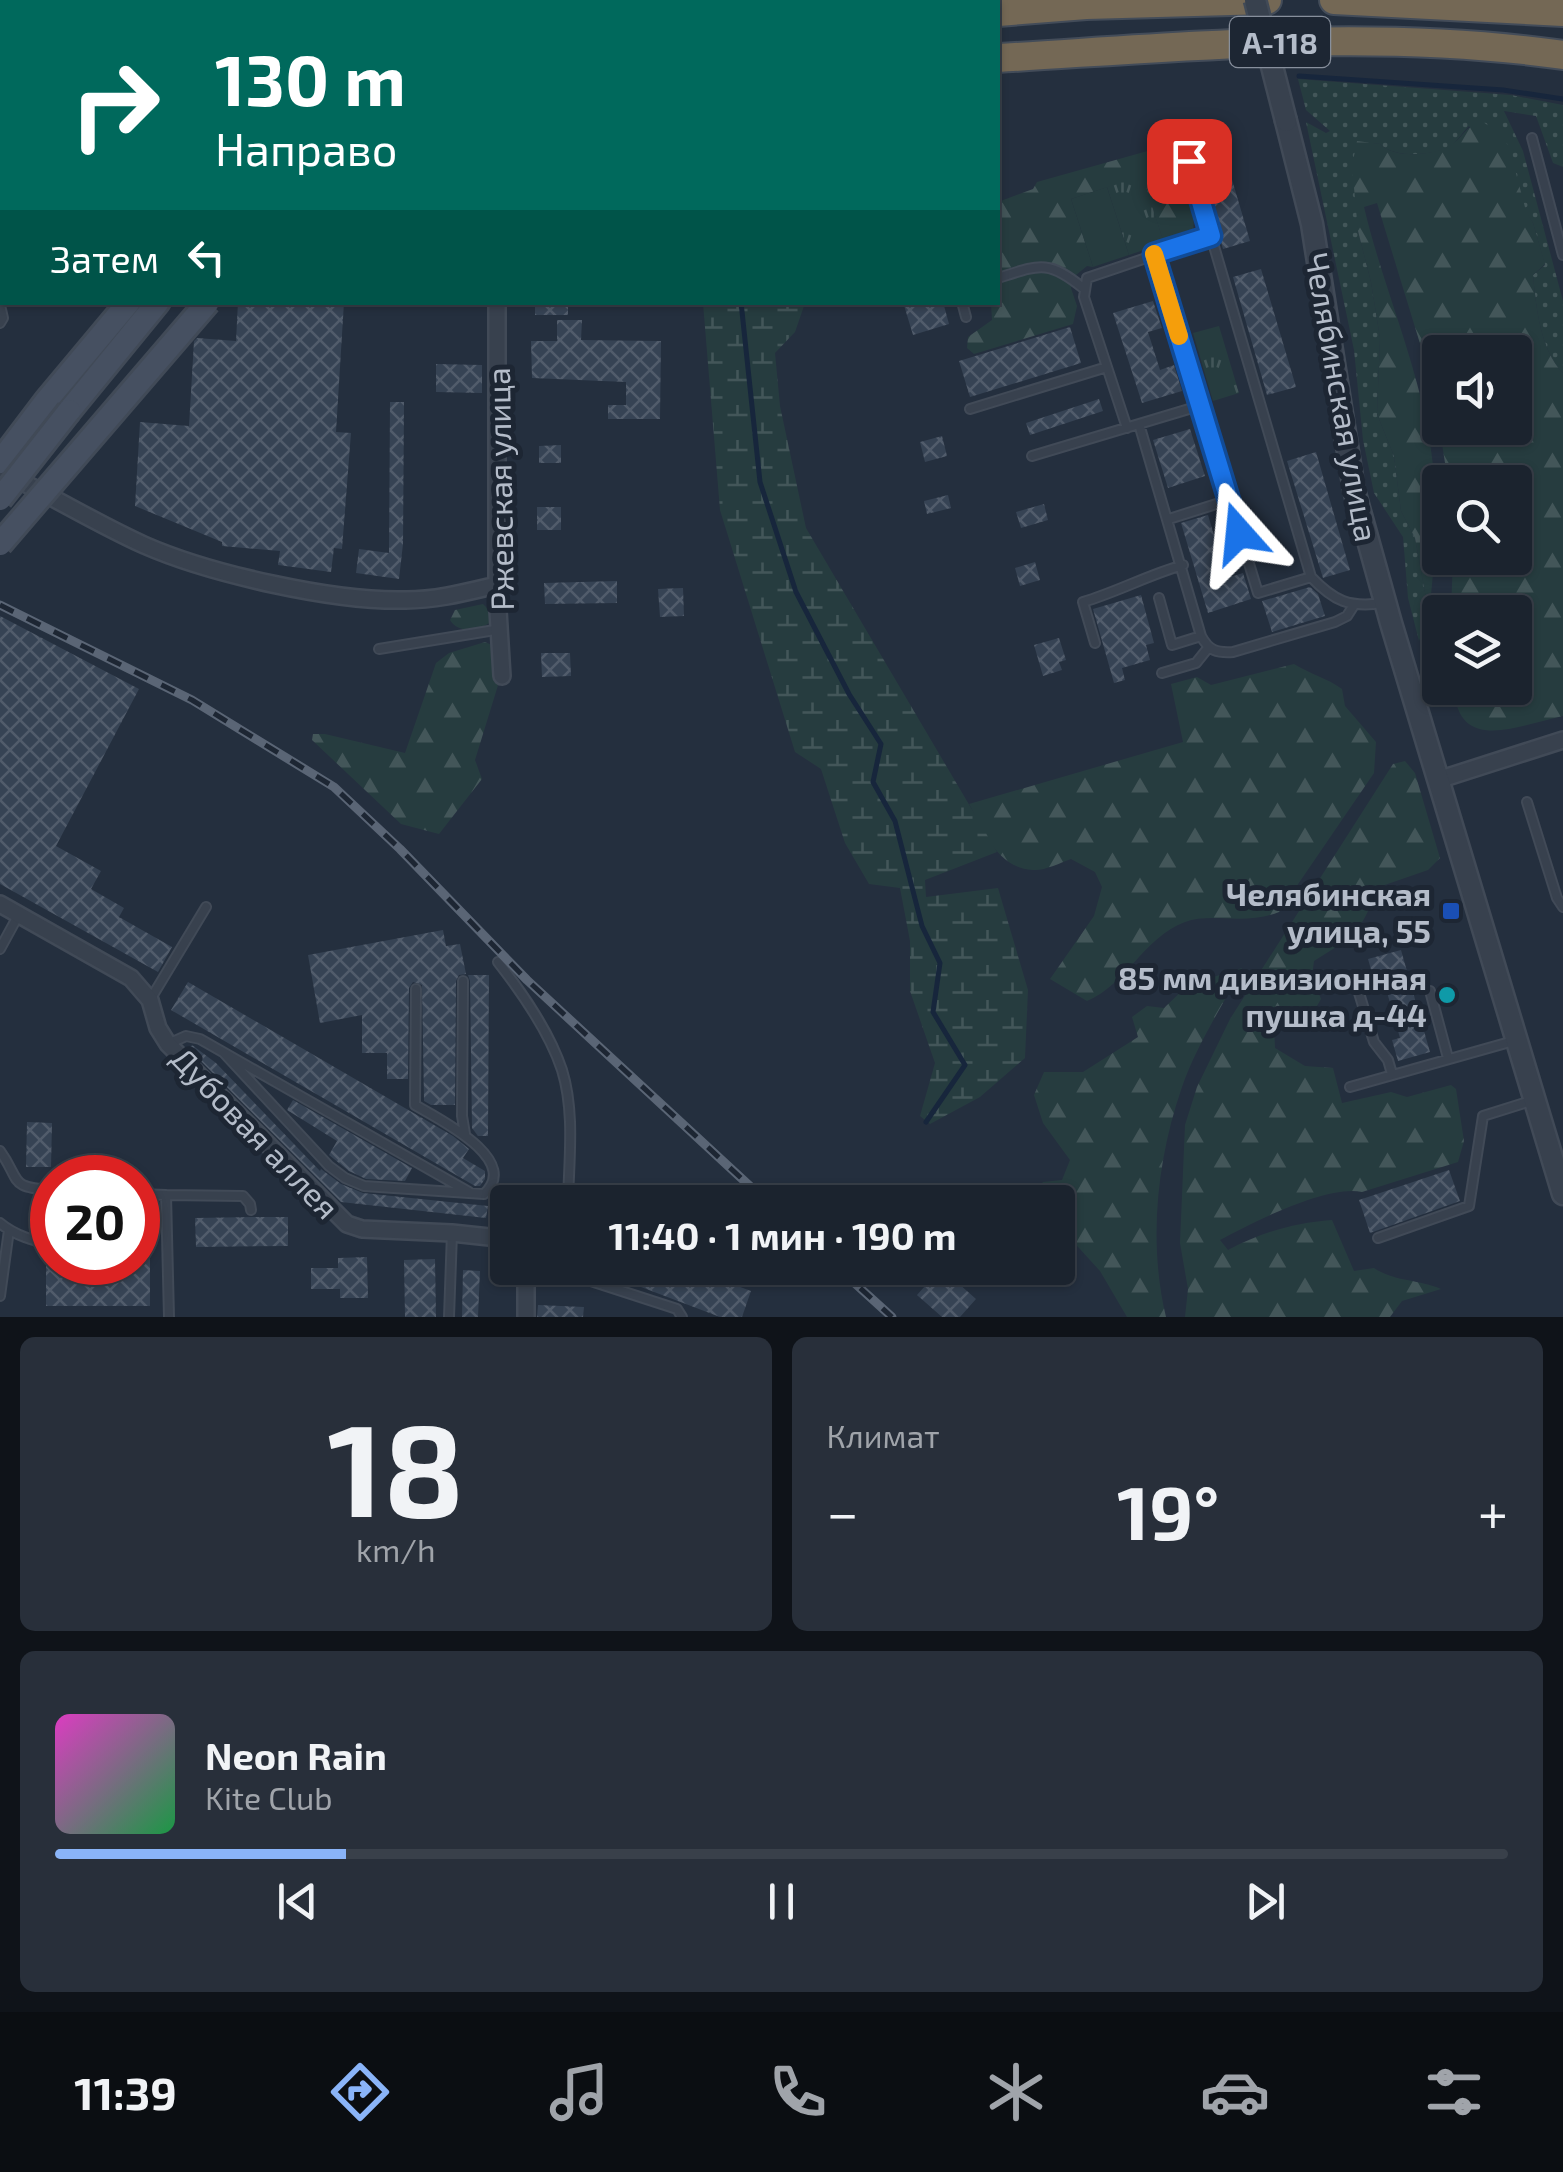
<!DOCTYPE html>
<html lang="ru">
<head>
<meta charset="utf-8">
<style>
  :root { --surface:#1b232e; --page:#282f3a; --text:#f1f3f6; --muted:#a0a4aa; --line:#39404a; --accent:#8ab4f8 }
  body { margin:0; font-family:"Exo 2",sans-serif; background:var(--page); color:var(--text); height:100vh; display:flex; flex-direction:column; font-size:38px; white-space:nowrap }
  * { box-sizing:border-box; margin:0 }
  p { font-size:32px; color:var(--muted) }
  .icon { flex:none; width:55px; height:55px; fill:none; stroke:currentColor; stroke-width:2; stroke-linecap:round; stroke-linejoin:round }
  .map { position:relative; height:1317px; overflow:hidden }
  .details { display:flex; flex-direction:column; gap:20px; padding:20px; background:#0f1319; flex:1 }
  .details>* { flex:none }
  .hud { position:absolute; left:0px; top:0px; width:1000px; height:305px; box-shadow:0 2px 8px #0004,0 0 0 2px var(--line); background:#00695c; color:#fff; overflow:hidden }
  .controls { position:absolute; left:1422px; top:335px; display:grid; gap:20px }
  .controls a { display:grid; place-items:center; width:110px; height:110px; border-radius:10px; background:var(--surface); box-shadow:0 2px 8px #0004,0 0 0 2px var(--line); font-size:50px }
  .speed { position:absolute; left:30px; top:1155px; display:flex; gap:20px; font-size:50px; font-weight:700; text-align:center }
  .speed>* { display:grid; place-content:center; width:130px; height:130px; border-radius:50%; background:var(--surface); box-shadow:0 2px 8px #0004,0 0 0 2px var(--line); line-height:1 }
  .speed .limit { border:15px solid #d22; background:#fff; color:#111 }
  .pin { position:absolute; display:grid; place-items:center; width:85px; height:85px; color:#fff; margin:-42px; border-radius:20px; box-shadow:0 5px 15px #0006 }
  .me { position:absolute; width:110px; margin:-55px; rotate:342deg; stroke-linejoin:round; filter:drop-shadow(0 0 8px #0008) }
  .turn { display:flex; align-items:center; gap:35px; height:210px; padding:0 50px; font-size:45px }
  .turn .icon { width:130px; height:130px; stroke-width:2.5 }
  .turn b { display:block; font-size:70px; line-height:85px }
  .then { display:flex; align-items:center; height:95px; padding:0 50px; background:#0003; gap:20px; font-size:38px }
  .big { font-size:75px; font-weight:700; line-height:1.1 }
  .details .widget { flex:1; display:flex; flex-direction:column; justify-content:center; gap:15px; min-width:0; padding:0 35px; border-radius:15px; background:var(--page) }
  .details .dial { align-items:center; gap:0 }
  .dial b { font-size:130px; line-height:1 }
  .song { display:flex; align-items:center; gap:30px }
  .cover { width:120px; height:120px; border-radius:15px; background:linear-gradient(135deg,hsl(310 70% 55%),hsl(140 70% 35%)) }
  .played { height:10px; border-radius:5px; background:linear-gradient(90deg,var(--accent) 20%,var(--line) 20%) }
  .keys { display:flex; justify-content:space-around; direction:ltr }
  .heat { display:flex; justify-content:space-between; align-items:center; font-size:55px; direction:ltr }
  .details .tiles { flex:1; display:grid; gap:20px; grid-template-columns:1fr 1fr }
  .widget:last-child { grid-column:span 2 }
  .trip { position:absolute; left:490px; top:1185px; width:585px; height:100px; border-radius:10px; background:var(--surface); box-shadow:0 2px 8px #0004,0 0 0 2px var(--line); font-weight:700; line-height:100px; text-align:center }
  .dock { display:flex; height:160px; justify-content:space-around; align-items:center; background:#0b0e12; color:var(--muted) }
  .dock .icon { width:70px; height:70px }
  .dock .active { color:var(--accent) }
  .dock b { font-size:45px; color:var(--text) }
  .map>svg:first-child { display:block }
</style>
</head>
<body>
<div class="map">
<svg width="1563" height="1317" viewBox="0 0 1563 1317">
  <defs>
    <pattern id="grass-dots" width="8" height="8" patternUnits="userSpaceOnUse" patternTransform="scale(2.5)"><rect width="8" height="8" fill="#263c3f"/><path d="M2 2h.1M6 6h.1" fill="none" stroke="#435659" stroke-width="1.8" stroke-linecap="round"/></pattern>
    <pattern id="forest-firs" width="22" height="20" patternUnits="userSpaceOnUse" patternTransform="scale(2.5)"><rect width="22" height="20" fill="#263c3f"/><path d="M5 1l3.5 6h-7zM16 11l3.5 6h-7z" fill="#435659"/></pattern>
    <pattern id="wetland-marsh" width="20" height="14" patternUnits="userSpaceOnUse" patternTransform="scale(2.5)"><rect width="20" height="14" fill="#263c3f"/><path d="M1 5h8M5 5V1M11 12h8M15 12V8" fill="none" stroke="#435659"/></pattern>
    <pattern id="park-tufts" width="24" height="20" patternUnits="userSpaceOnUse" patternTransform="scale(2.5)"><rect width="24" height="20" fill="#263c3f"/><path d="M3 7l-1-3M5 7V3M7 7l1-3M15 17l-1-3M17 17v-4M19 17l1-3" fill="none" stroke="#435659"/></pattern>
    <pattern id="building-cross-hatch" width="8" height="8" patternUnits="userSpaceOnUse" patternTransform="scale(2.5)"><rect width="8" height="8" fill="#364354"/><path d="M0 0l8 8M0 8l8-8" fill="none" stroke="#515c6b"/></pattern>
  </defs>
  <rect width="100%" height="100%" fill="#242f3e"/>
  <path fill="url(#grass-dots)" d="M1298,79L1511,95L1563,105V167L1553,163L1536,116L1504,111L1523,151L1563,301V373C1540,350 1536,306 1533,275L1545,265L1533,223L1469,126C1463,132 1458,140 1452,145C1435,156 1395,159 1380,144L1357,142L1358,231L1371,282L1380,338L1377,414L1394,456L1401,511L1415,538L1429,614L1419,641L1408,598L1403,537L1374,493L1363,440L1354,350L1306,122L1326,133L1330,131L1306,110Z"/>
  <path fill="url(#forest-firs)" fill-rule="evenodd" d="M1483,122L1501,134L1509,147L1526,211L1533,223L1545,264L1533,275C1536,306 1540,350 1563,373V716C1519,725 1458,755 1454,688H1515V612H1451L1453,558H1515V482H1448L1433,386L1377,203L1364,207C1385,296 1427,383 1434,476C1438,523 1434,568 1429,614L1415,538L1401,511L1394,456L1377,414L1380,338L1371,282L1358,231L1352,166L1357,141L1380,144C1395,159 1433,156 1451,145C1465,136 1463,127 1483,122ZM1515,352V428H1440V352Z
    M1169,145C1189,166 1196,204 1193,232L1164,243L1142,176L1071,199L1093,267L1087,266L1076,275L1071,288L1077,306L1073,324L974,354L967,348L968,337L992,320L991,303L998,302V202L1033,189L1037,182Z
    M483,604L490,611L492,621C480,631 458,634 450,620L455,610Z
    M485,642L494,646L499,682L475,760L482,779L439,834L401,824L312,740L313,734H325L405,753L436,663L449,653Z
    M1294,664C1310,674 1327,678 1342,689L1345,706L1376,742L1374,773L1279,912C1245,926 1211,912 1185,922C1143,938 1127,984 1087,1001L1050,979L1094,916L1102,887L1095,872L1071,859C1060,863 1044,871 1033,870C997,868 984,831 969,804L1183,742L1171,684L1197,677L1211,685Z
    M1405,761L1415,773L1440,858L1428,870L1376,888C1369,896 1371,901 1368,911C1358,935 1335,948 1314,961L1312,976L1321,999L1311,1016L1274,1025L1275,1048L1305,1066L1333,1068L1342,1103L1391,1092L1407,1097L1451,1085L1456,1089L1464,1141L1458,1162L1362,1192C1328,1184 1251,1223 1220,1240L1228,1250C1262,1232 1294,1223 1332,1220L1354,1271L1374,1268C1395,1282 1418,1279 1441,1289L1402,1301L1390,1317H1185L1188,1289L1180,1243L1185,1125L1197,1087L1230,1019L1393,764Z
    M1242,968C1222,1007 1196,1046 1182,1087C1157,1159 1148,1242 1166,1317H1127L1100,1271L1058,1225V1202H1037L1030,1196L1043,1182L1062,1180L1070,1160L1043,1123L1034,1095L1044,1072H1083L1138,1037L1132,1017L1147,1006L1164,1008L1188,985Z"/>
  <path fill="url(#wetland-marsh)" d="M703,303H805L795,332L775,353L780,406L806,528L997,852L925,880L926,897L998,888L1028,990L1025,1058L980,1097L930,1124L920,1116L935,1063L910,991V941L900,888L869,884L845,843L821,769L795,752L720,510Z"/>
  <path fill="url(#park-tufts)" d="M1142,175L1164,243L1129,255L1107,187Z
    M1219,326L1239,393L1213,401L1193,333Z"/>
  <path fill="#263c3f" d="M1107,187L1129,255L1093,267L1071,199Z"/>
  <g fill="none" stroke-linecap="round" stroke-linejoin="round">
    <path stroke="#17263c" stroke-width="5" d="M683,0V2
      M1299,76L1503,90L1563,99
      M741,302L760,482L796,592L849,694L881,744L873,782L895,821L922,926L940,963L933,1012L965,1065L926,1122"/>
  </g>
  <path fill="url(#building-cross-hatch)" d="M1217,128L1250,241L1223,249L1189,136Z
    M1261,269L1296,387L1267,395L1233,277Z
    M1153,301L1162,328L1148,332L1160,370L1174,365L1182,391L1142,403L1113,313Z
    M238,302H344L336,432L351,433L342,549L334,548L331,572L278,565L280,551L222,546V542L135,506L140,422L189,426L194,341L197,338L236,341Z
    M535,302H568V315H535Z
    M903,302H943L949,324L913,335Z
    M557,320H582L581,340L661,341L660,419H608V405H626V382L532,378L531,341H557Z
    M1070,327L1081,363L970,397L959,361Z
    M436,364L482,365V393L436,392Z
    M1099,399L1103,411L1030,435L1026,423Z
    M390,402H404L403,544L399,579L356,573L359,549L389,553Z
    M1190,429L1205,476L1168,488L1153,440Z
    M942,436L947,456L925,462L920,442Z
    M561,445V463H539V446Z
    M1316,452L1350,570L1323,578L1287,461Z
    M948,495L951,508L927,514L924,501Z
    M1044,504L1048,520L1021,528L1016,512Z
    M537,507H561V530H537Z
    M1208,515L1227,578L1243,573L1251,599L1208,613L1181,523Z
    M1035,562L1040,580L1020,586L1015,568Z
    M617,581V603L545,604L544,583Z
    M1310,587L1318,594L1325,616L1272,632L1262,601Z
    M683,588L684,616L660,617L658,589Z
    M1141,595L1154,643L1146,645L1150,660L1122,668L1125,680L1114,683L1093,609Z
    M0,616L139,689L56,846L101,871L91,889L124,908L119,917L172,947L158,972L0,884Z
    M1059,638L1066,660L1059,662L1062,670L1043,676L1034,645Z
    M541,653H570L571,676L542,677Z
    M443,930L446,946L460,944L466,974L459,975L456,981L455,1105H431L424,1101L422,985L413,982L409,988L408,1079H387V1053H362V1015L320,1023L308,955Z
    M1401,950L1430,1052L1398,1061L1392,1040L1400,1038L1383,978L1374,980L1368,959Z
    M468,975H489L488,1136H478L472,1128L470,981Z
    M188,982L453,1136L469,1149L463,1158L485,1171V1179L480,1186H475L171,1010Z
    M192,1045L216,1063L320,1171L321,1169L341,1184L363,1193L488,1206L486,1218L341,1202L189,1049Z
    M293,1100L412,1168L405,1181L366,1179L349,1171L329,1155L337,1141L287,1110Z
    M27,1122L52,1123L51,1167H26Z
    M1449,1170L1460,1201L1370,1233L1359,1200Z
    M253,1217H288V1246L196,1247L195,1218Z
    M367,1257L368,1298H340V1289H311V1268H338V1258Z
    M138,1258H150V1306H46V1262H138Z
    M435,1259L436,1317H405L404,1260Z
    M591,1268H689L751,1291L742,1317H720Z
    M941,1268L976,1299L960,1317H942L917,1295Z
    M463,1270L480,1271L478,1317H462Z
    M538,1305L584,1307L583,1317H537Z"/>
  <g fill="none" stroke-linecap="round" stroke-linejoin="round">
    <g stroke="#414a57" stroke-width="12">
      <path id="service" d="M1532,138L1563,255
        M1189,161L1311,577C1334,601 1349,608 1383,603
        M1154,254L1258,593L1311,577
        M998,278C1039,265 1048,259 1083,288
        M962,302L966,317
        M0,305L3,318L0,323
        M970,409L1107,367
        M1139,424L1201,636C1209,651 1217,653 1233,652L1335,622L1347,616L1354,605
        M1127,428L1084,297L1087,278L1211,236
        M1032,456L1199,406
        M1169,519L1229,500
        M1159,598L1172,645L1201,636
        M1095,643L1083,602C1117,592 1148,575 1183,565
        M379,649L501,629
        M1162,673L1196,663L1208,648
        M1527,802L1557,898L1563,907
        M0,949L19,914
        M498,962C523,994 549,1031 562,1070C575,1112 569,1159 568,1202
        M463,981L462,1116L465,1134
        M1430,991L1448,1058
        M1359,993L1374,1042L1388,1060L1392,1074
        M150,1000L206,907
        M168,1044L186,1036L200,1039L469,1192
        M224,1053L329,1166L345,1178L364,1186L484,1194C522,1160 439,1119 415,1105L416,989
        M1350,1087L1517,1040
        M0,1151C21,1180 8,1188 52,1190
        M138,1194L166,1195L169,1317
        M166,1195L243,1196L250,1204L251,1210
        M0,1223C13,1234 36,1243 52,1243
        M1378,1238L1469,1206L1483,1116L1534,1100
        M138,1242H147
        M558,1268L563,1272L677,1309L682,1317
        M0,1296L9,1230
        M449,1317L452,1233"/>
    </g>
    <g stroke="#414a57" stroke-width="20">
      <path id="minor" d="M497,302V594L502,676
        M0,471C49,494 95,523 144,545C210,574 334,602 406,600C437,600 467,592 497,585
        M1438,780L1563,740
        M0,904L131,978L150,1000L158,1028L168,1044L347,1224L362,1229L452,1233L508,1239
        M526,1268V1317"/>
    </g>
    <g stroke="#414a57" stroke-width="25">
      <path id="tertiary" d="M1286,121L1312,224L1354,490L1391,623L1563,1194"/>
    </g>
    <g stroke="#414a57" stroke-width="28">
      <path id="secondary" d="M354,2L355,0
        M381,2L382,0
        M69,411L158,302
        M0,462L47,400L129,302"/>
    </g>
    <g stroke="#434c59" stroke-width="32">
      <path id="motorway" d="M1334,0L1563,12
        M998,12L1086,5L1267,0
        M998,58C1185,47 1376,28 1563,55
        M0,116H2
        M0,162H2"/>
    </g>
    <use href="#service" stroke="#38414e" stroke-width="8"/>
    <use href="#minor" stroke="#38414e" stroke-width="15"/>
    <use href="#tertiary" stroke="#38414e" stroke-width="20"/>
    <use href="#secondary" stroke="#465061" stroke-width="22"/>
    <use href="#motorway" stroke="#746855" stroke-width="28"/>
    <g stroke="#5a6575" stroke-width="9">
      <path id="rail" d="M413,2L428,0
        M478,2L491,0
        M0,44H2
        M0,82H2
        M0,605L192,700L334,787L400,849L527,980L767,1202
        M838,1268L892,1317"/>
    </g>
    <use href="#rail" stroke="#1d2633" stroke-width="5" stroke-dasharray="15" stroke-linecap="butt"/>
    <g stroke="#414a57" stroke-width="25" stroke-linecap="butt">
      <path id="tertiary-bridge" d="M1255,0L1286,121"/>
    </g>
    <g stroke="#414a57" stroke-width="28" stroke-linecap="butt">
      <path id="secondary-bridge" d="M0,499L69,411
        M0,544L208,302"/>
    </g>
    <use href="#tertiary-bridge" stroke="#38414e" stroke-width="20"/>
    <use href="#secondary-bridge" stroke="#465061" stroke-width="22"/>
  </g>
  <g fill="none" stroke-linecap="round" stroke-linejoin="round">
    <g stroke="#114b97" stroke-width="25">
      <path id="route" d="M1189,161L1211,236L1154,254L1239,533"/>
    </g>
    <use href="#route" stroke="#1a73e8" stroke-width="18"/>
    <path stroke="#f59e0b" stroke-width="18" d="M1154,254L1179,336"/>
  </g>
  <rect fill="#1a4fb4" stroke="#1d2633" stroke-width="4" x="1441" y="901" width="20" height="20" rx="5"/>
  <circle fill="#0f9aa8" stroke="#1d2633" stroke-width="4" cx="1447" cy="995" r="10"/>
  <g text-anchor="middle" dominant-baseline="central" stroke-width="10" stroke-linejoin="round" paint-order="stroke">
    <rect fill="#1d2633" stroke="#878f9c" stroke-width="2.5" x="1230" y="17" width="100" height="50" rx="8"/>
    <g font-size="30" font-weight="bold" fill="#b4bcc9">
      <text x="1280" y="42">А-118</text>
    </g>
    <g font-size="32" fill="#b4bcc9" stroke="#1d2633">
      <text transform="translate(1343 397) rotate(80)">Челябинская улица</text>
      <text transform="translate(499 489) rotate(-91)">Ржевская улица</text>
      <text transform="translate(256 1132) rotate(46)">Дубовая аллея</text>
    </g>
    <g font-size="32" font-weight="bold" fill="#b4bcc9" stroke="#1d2633" text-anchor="end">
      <text x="1431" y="893">Челябинская<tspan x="1431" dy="37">улица, 55</tspan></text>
      <text x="1427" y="977">85 мм дивизионная<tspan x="1427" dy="37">пушка д-44</tspan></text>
    </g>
  </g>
</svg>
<div class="controls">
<a><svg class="icon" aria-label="sound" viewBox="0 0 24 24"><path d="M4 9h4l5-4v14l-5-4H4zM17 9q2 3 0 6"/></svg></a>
<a><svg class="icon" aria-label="search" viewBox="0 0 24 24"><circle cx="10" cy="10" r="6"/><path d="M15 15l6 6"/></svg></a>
<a><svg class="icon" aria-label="layers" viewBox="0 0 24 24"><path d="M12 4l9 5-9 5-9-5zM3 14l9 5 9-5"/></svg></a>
</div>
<div class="speed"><div class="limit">20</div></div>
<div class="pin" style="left:1189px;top:161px;background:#d93025"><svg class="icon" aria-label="arrive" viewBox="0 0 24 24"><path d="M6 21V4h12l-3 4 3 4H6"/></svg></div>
<svg class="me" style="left:1239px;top:533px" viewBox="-20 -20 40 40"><path d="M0-17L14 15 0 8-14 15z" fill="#1a73e8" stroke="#fff" stroke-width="4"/></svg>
<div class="trip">11:40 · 1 мин · 190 m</div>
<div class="hud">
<div class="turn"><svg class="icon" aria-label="right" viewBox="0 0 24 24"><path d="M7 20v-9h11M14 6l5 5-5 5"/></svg><div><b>130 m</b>Направо</div></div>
<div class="then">Затем<svg class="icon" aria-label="left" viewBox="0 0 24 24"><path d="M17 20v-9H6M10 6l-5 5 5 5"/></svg></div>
</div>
</div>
<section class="details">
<div class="tiles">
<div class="widget dial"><b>18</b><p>km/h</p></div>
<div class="widget"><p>Климат</p>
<div class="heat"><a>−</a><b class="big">19°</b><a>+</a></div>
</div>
<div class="widget">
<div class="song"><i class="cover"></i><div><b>Neon Rain</b><p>Kite Club</p></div></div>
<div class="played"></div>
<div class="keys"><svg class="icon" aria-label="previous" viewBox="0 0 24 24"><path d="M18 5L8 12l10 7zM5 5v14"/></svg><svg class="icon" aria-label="pause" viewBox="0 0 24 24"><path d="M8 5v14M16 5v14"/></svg><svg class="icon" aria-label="next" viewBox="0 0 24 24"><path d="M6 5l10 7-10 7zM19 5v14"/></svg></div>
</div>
</div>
</section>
<nav class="dock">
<b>11:39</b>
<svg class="icon active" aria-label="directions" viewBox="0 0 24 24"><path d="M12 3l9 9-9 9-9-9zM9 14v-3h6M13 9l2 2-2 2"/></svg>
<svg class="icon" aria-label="music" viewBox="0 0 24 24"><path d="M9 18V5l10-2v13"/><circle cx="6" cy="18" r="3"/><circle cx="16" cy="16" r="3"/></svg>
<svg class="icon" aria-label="phone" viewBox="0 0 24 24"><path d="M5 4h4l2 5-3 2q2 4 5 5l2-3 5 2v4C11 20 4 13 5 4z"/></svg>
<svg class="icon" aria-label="climate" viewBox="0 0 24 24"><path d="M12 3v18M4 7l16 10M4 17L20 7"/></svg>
<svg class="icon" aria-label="car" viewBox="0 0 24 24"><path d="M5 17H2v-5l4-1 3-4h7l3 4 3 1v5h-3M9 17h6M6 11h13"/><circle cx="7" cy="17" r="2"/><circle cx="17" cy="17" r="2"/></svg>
<svg class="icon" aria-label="filters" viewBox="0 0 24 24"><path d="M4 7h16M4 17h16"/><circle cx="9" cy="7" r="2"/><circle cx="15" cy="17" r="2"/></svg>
</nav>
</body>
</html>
